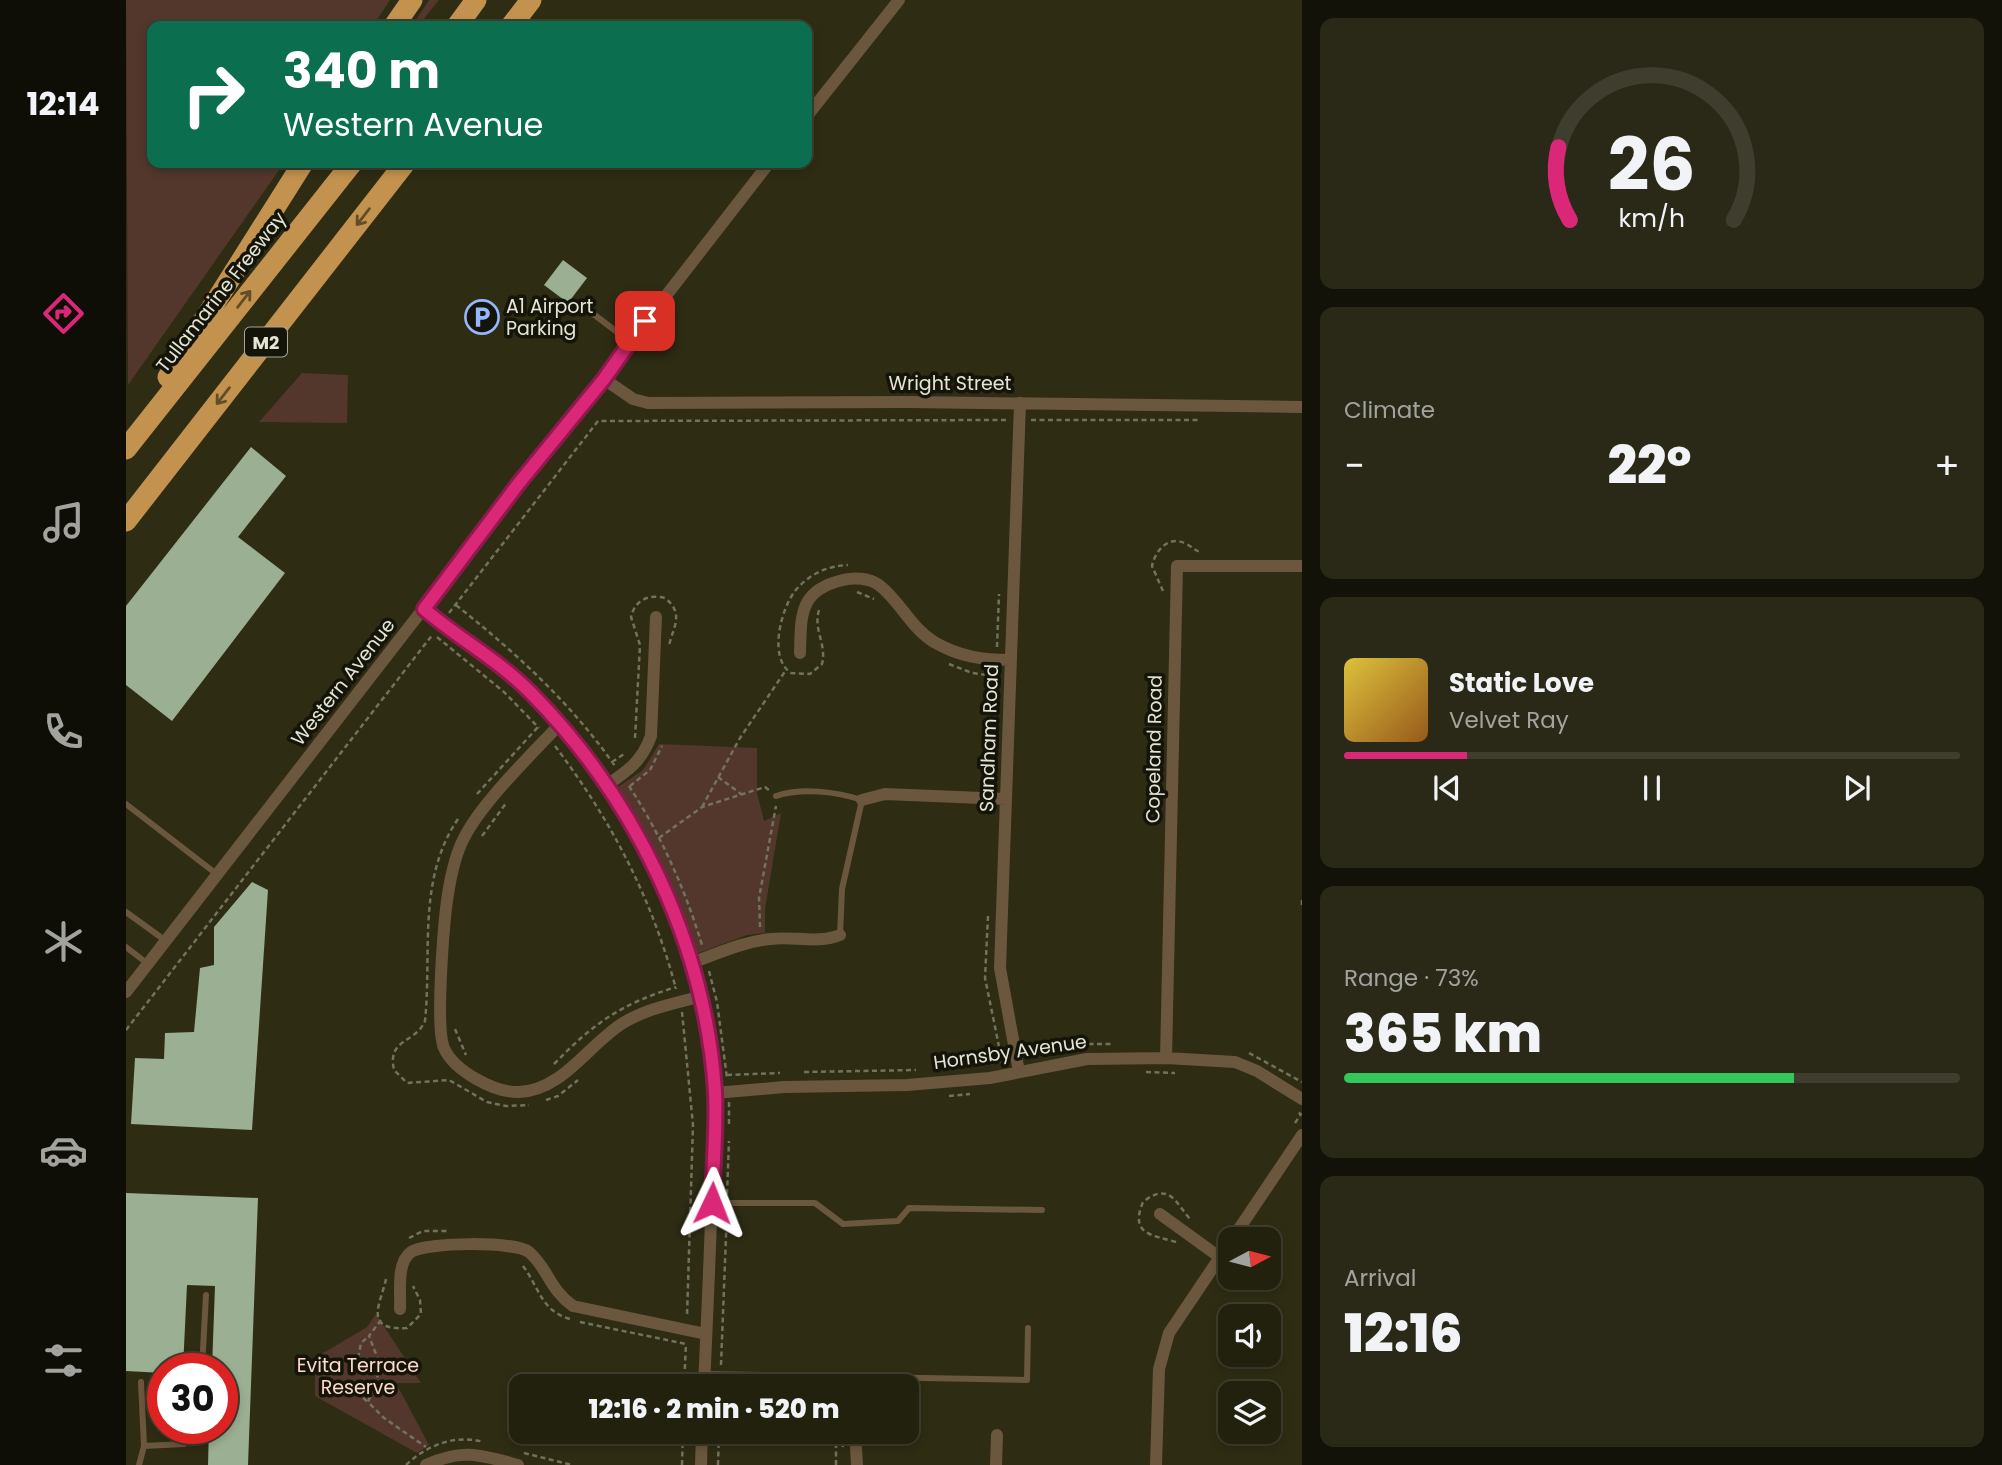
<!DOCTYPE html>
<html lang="en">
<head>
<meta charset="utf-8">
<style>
  :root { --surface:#22210e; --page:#2a2917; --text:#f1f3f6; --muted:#a2a39e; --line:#3f3e2e; --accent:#db2777 }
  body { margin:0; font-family:Poppins,sans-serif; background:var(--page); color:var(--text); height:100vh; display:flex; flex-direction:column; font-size:26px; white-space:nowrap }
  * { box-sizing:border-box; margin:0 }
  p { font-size:23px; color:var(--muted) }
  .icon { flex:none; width:38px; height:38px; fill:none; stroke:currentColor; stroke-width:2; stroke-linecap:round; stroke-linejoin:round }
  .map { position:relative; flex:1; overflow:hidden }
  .details { display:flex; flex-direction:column; gap:18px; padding:18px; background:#131208; width:700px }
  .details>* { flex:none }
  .banner { position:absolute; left:21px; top:21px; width:665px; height:147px; border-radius:14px; box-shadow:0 4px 10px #0003,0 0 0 2px var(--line); background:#0b6e4f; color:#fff; overflow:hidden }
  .needle { width:46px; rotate:83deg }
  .tools { position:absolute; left:1092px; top:1227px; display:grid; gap:14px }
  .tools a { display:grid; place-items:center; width:63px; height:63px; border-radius:14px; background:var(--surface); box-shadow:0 4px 10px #0003,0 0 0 2px var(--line); font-size:35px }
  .speed { position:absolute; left:21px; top:1353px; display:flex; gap:14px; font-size:35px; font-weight:700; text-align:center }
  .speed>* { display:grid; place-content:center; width:91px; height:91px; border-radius:50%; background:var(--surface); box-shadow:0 4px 10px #0003,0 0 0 2px var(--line); line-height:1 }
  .speed .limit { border:10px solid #d22; background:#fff; color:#111 }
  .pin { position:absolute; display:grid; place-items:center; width:60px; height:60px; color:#fff; margin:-30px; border-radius:14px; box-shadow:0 4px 10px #0006 }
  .me { position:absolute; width:77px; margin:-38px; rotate:2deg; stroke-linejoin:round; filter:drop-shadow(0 0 5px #0008) }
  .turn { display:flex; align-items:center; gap:24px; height:147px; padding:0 21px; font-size:32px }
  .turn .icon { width:91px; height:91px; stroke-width:2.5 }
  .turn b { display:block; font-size:49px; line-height:60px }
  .big { font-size:52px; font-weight:800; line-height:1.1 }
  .details .card { flex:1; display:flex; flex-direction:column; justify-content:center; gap:10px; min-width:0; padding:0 24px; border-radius:14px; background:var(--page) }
  .details .dial { align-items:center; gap:0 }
  .dial svg { height:182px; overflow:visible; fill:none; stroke:var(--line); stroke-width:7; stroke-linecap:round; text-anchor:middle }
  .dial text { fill:var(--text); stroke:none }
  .song { display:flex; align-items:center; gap:21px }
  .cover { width:84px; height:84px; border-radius:10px; background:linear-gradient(135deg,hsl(50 70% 55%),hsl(30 70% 35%)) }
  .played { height:7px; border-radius:4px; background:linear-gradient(90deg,var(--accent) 20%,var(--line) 20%) }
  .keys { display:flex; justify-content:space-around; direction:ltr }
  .heat { display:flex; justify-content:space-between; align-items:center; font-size:38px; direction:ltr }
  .charge { height:10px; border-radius:5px; background:linear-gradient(90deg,#34c759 73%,var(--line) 0) }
  .trip { position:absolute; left:383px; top:1374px; width:410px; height:70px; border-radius:14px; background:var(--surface); box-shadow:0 4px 10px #0003,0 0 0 2px var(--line); font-weight:800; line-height:70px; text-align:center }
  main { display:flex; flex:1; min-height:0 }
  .tab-bar { display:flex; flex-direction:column; width:126px; justify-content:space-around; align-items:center; background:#0e0d06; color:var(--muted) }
  .tab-bar .icon { width:49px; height:49px }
  .tab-bar .current { color:var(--accent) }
  .tab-bar b { font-size:32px; color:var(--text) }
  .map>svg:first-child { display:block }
</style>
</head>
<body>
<main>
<nav class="tab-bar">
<b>12:14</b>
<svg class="icon current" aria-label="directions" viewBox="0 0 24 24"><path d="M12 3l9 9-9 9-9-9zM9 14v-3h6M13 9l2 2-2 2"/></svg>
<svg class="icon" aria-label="music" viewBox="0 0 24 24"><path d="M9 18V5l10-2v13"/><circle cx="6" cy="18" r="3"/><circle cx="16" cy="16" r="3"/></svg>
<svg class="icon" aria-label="phone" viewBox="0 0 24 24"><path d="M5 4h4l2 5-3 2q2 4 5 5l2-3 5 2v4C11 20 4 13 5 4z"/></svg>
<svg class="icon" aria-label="climate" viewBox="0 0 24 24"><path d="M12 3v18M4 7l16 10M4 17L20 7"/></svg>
<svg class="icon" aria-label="car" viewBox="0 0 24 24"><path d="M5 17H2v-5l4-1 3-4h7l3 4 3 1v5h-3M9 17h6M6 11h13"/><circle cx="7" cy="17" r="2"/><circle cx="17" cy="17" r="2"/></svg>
<svg class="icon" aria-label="filters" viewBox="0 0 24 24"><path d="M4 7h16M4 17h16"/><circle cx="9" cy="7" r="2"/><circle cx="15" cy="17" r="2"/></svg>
</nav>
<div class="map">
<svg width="1176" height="1465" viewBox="0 0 1176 1465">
  <rect width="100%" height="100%" fill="#2e2c13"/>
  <path fill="#53372c" d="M0,0H264L247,26H26V163H158L2,385Z
    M303,0H313L292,26H286Z
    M176,373L222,375L221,423L133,422Z
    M533,744L631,748V793L638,821L655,813L639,909V933L621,935L570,954C552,893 526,840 492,787L517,770Z
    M250,1314L295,1383H270L303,1445L291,1453L189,1396V1358L241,1327Z"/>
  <path fill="#9baf93" d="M437,260L461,278L442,303L418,285Z
    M125,447L160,476L112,537L159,573L46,721L0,685V606Z
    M126,882L142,890L126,1130L5,1124L9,1058L38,1059L39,1033L68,1032L74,968L88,965V927Z
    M0,1193L132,1198L122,1465H82L83,1428H96V1368H86L89,1286L61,1285L57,1368H37V1373L0,1371Z
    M28,1376H37V1421H26Z"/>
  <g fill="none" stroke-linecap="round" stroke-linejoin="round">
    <path stroke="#73725c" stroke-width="2.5" stroke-dasharray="5 3.5" stroke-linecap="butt" d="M905,420H1073
      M1037,591L1026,566C1029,551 1043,534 1060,544C1067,547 1068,551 1076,552
      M731,592L748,599
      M330,605C390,653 445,703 489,766
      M693,610C687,630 701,644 696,664L684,674L665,673C642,658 655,609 669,591C683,574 701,566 722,565
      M323,613L472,421L881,420
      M311,637L378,692L413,728
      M871,647L873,594
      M823,664L846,673L870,676
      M868,730L870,671
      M509,738L514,645L505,617C509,600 522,594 539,598C558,613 548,626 543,645
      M429,746C485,820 526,898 550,989
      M486,762L498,754
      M592,777L615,794
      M503,786C535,835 559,889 576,945
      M504,786L524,770L536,746
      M351,794L412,727
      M576,807L614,738L660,670
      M332,819C291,879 306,953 299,1021C289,1044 261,1038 268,1070L281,1083L323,1080L361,1102L380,1106L403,1105
      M356,836L381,802
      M533,838L576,807L639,787L644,791
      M1176,900V907
      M862,916L859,978L876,1061
      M634,927L633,898L650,806
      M583,971L591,1002L601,1078
      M556,1012L567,1125L561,1316
      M329,1029L340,1055
      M0,1030L307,634
      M1123,1053L1176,1082
      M904,1054L953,1044H987
      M428,1064C468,1023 495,1004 550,987
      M856,1065L877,1061
      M678,1072L790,1070
      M1020,1072L1049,1073
      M601,1075L654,1073
      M823,1096L844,1094
      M420,1100L432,1096L452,1080
      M603,1102V1124
      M1169,1123L1175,1114L1171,1112
      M601,1194L603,1141
      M283,1238L297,1231H323
      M1050,1242C1027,1235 1003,1235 1017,1202C1043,1181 1050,1203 1064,1219
      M397,1266C413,1287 415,1311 444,1319
      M260,1279C255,1303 236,1331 281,1328L295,1314L294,1300L287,1286
      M255,1320L243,1336L255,1367L242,1402L258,1418L300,1447
      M454,1322L560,1344
      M232,1358L235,1343L243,1336
      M595,1365L601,1211
      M230,1384L231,1393L242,1402
      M558,1386L560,1344
      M398,1453L446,1465
      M280,1465C301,1445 329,1434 358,1442
      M556,1465L557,1432
      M592,1465L593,1432
      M710,1465V1445L718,1446"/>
    <path stroke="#6b573d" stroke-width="6" d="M458,307L503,341
      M650,796C676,787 711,792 736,800L716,889L714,935
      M0,804L92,875
      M0,912L40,941
      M0,947L22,964
      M586,1203H689L717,1224L772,1221L783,1208L916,1210
      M76,1368L80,1295
      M579,1374L901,1380L902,1328
      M15,1382L18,1446
      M13,1465L18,1446L58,1444L69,1438L72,1428"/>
    <path stroke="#6b573d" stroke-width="12" d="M681,116L773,0
      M478,379L507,399L522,403L784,402L1176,407
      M298,609C333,638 374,661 406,694C511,800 575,942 588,1090C591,1123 587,1157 586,1190C584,1256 581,1321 578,1386
      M674,653C675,615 673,590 717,580C728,577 743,578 753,585C774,601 785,628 808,642C834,657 857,660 885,660
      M434,724C406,754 356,802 338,838C329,855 325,875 322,894C318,919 309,1027 318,1048C328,1071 369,1093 393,1092C436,1091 463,1044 497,1023C520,1009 546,1004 572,997
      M481,785C502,771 516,761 525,736L530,617
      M736,800L759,794L880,799
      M565,963C591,954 616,942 644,939C667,936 692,944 714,935
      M0,992L643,163
      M1040,1058L1051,566H1176
      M893,1072L874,968L894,403
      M589,1093L658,1087L781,1085L864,1078L961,1059L1040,1058L1109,1062L1131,1071L1176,1099
      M1034,1214L1092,1256
      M274,1309C275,1292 270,1263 285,1252C300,1242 389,1241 403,1252C422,1268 423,1289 447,1306L580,1334
      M730,1447L731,1465
      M300,1465C337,1448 355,1455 392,1465
      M575,1465L576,1432
      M870,1465L871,1435
      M1030,1465L1033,1369L1043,1333L1176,1135"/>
    <path stroke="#c3924e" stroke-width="21" d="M268,26L286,0
      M331,26L350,0
      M385,26L405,0
      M42,377L177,163
      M0,449L226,163
      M0,521L279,163"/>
  </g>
  <defs><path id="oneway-shaft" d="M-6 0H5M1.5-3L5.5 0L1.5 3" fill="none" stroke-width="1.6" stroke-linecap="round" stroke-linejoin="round" transform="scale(1.75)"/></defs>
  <g stroke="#634d28">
    <use href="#oneway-shaft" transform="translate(237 217) rotate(128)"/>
    <use href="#oneway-shaft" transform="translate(118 299) rotate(-52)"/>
    <use href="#oneway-shaft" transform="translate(97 396) rotate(128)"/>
  </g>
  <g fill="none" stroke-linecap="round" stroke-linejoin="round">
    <g stroke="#8e194d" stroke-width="18">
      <path id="route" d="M519,321L478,379L393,483L298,609C333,639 374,661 406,694C509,799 579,943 589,1091C591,1128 587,1166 586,1203"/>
    </g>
    <use href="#route" stroke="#db2777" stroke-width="12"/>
  </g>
  <defs>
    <g id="parking-ring" transform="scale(1.75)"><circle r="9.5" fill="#151409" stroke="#94b7fd" stroke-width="1.5"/><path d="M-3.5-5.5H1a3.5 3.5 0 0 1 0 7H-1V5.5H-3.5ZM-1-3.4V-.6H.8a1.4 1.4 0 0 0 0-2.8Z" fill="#94b7fd"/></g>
  </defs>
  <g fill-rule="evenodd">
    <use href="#parking-ring" x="356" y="317"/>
  </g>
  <g text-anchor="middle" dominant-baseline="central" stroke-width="7" stroke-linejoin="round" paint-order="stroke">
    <rect fill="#151409" stroke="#a7a698" stroke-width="2" x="119" y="327.5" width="42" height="29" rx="5"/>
    <g font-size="18" font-weight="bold" fill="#e5e5d6">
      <text x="140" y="342">M2</text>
    </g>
    <g font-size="19" fill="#e5e5d6" stroke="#151409">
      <text transform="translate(95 292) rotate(-52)">Tullamarine Freeway</text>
      <text x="824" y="383">Wright Street</text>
      <text transform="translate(217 682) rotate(-52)">Western Avenue</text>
      <text transform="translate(863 738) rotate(-88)">Sandham Road</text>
      <text transform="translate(1028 749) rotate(-89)">Copeland Road</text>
      <text transform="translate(884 1052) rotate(-8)">Hornsby Avenue</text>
    </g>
    <g font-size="19" fill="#e5e5d6" stroke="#151409" text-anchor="start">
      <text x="380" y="306">A1 Airport<tspan x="380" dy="22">Parking</tspan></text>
    </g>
    <g font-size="19" fill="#fedacc" stroke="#151409">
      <text x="232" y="1365">Evita Terrace<tspan x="232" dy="22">Reserve</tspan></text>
    </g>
  </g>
</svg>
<div class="tools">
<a><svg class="needle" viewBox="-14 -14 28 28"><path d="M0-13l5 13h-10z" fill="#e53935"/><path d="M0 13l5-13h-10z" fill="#a2a39e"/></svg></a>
<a><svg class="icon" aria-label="sound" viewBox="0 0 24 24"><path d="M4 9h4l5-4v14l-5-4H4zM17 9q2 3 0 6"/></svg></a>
<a><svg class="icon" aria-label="layers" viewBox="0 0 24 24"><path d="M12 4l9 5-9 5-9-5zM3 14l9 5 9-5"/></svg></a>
</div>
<div class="speed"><div class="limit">30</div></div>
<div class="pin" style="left:519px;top:321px;background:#d93025"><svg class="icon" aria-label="arrive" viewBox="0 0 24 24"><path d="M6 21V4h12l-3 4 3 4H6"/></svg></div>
<svg class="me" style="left:586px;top:1203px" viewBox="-20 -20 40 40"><path d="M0-17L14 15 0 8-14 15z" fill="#db2777" stroke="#fff" stroke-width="4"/></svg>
<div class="trip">12:16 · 2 min · 520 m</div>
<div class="banner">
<div class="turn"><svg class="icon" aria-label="right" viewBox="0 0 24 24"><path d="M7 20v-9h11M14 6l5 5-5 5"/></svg><div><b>340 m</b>Western Avenue</div></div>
</div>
</div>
<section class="details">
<div class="card dial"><svg viewBox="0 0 100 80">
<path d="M14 69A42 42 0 1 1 86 69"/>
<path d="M14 69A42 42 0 0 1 9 37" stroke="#db2777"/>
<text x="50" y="56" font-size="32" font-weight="700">26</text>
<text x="50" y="72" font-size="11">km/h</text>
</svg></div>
<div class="card"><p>Climate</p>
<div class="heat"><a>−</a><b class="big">22°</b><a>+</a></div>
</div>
<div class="card">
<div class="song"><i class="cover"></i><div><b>Static Love</b><p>Velvet Ray</p></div></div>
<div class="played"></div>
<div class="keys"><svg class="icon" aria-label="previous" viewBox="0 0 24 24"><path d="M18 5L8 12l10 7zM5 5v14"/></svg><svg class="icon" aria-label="pause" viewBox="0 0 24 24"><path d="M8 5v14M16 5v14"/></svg><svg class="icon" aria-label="next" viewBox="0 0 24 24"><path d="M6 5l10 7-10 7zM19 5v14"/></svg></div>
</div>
<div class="card"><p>Range · 73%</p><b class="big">365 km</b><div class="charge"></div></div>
<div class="card"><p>Arrival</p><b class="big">12:16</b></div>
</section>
</main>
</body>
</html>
